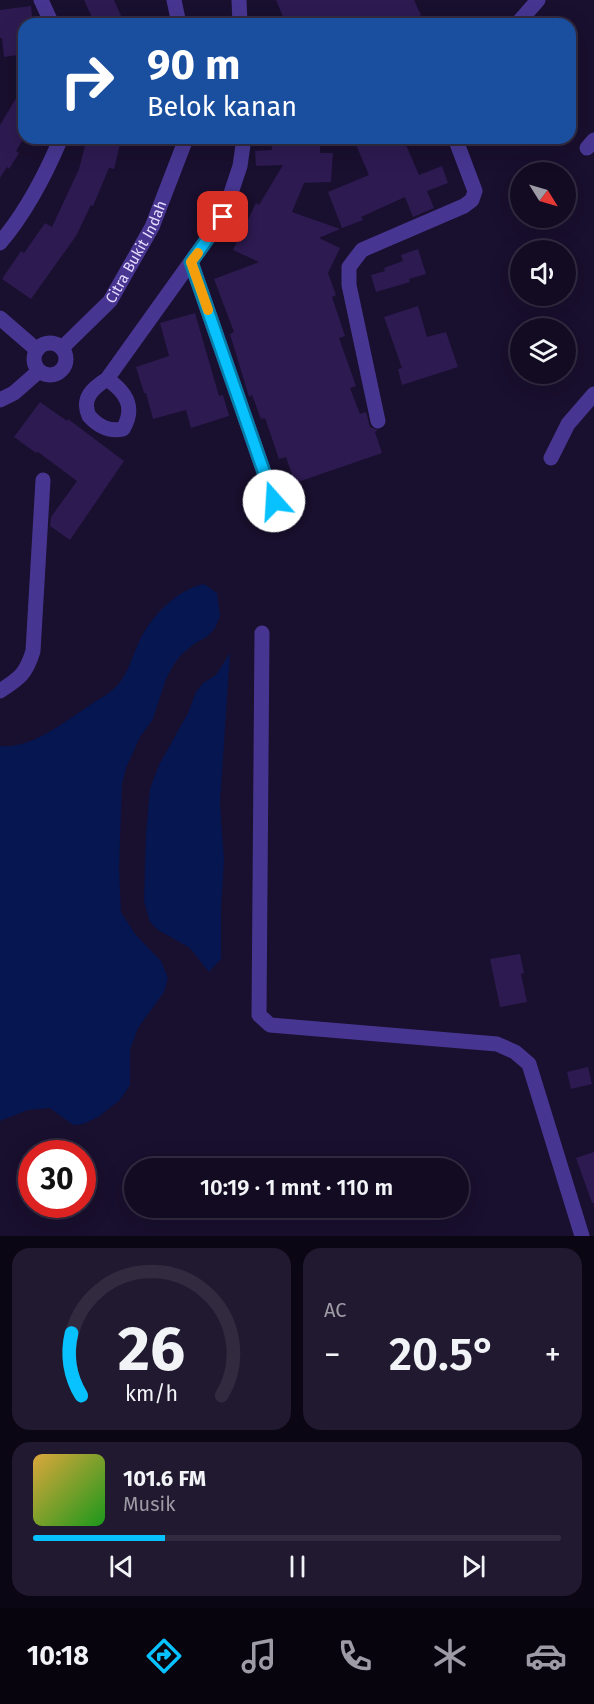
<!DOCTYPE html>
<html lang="id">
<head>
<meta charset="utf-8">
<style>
  :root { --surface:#130b22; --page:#20192f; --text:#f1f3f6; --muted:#9d9ba5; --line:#322b40; --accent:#08c1ff }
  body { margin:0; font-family:"Fira Sans",sans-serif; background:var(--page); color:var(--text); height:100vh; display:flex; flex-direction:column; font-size:22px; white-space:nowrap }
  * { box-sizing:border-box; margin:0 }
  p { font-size:20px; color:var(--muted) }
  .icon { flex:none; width:33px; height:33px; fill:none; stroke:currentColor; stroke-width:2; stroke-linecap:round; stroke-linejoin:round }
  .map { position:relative; height:1236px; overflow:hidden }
  .panel { display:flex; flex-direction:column; gap:12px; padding:12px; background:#0a0613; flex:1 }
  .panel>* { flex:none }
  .hud { position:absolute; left:18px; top:18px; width:558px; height:126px; border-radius:18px; box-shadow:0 6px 24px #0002,0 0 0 2px var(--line); background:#1a4fa0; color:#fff; overflow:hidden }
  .needle { width:39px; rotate:127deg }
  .buttons { position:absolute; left:510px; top:162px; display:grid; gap:12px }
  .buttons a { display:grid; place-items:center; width:66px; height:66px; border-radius:50%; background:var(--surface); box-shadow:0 6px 24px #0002,0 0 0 2px var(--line); font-size:30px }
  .speed { position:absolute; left:18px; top:1140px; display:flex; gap:12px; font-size:30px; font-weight:700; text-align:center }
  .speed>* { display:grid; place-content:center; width:78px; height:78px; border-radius:50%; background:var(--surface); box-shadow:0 6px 24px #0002,0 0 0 2px var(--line); line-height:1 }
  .speed .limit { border:9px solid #d22; background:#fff; color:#111 }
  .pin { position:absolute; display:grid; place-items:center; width:51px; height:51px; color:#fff; margin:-26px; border-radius:12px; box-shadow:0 3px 9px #0006 }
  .me { position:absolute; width:66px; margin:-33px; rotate:341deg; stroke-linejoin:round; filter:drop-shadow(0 0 4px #0008) }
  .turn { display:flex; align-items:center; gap:21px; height:126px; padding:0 30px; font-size:27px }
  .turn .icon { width:78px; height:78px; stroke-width:2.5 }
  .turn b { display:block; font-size:42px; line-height:51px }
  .big { font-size:45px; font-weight:600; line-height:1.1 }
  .panel .card { flex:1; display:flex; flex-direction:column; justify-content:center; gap:9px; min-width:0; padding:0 21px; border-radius:18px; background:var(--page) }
  .panel .dial { align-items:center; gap:0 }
  .dial svg { height:156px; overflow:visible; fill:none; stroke:var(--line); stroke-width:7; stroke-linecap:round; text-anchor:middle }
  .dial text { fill:var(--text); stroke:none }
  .song { display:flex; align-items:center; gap:18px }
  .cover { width:72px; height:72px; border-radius:9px; background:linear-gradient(135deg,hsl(40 70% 55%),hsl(120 70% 35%)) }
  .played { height:6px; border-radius:3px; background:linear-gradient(90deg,var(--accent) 25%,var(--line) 25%) }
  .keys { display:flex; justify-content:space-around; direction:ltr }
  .heat { display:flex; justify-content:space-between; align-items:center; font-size:33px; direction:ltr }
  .panel .tiles { flex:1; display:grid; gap:12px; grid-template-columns:1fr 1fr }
  .card:last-child { grid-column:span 2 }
  .trip { position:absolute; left:124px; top:1158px; width:345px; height:60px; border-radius:30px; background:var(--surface); box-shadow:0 6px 24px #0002,0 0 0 2px var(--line); font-weight:600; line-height:60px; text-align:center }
  .tabs { display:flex; height:96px; justify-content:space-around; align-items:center; background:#08040e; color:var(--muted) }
  .tabs .icon { width:42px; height:42px }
  .tabs .current { color:var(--accent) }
  .tabs b { font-size:27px; color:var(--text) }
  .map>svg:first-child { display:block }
</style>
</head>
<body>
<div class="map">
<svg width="594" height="1236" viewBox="0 0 594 1236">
  <rect width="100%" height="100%" fill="#190f2e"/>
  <path fill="#061650" d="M204,584L217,593L220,616L215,628L208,636L194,644L180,656L174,664L166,679L153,719L140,737L126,768L122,784L119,869L121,912L135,934L161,961L168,978L164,992L138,1028L130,1050V1085L120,1100L98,1117L83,1124L73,1125L50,1108L28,1110L0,1121V746C31,749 63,723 87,707C98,699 112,693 120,682C129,670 133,654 140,640C151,616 178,589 204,584Z
    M230,653L220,803L224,860L221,909V959L209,972L190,948L158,930L150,922L144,901L146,834L150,789L159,765L188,713L196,692L203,683L216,675Z"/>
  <path fill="#2d1a51" d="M84,0H114L122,18L108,24H95Z
    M276,0H414L421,15L403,24H286Z
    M31,6L33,24H24V54L4,57L2,38H0V10Z
    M24,85V138L16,151L19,153L9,169L7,167L0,178V125Z
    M87,138H114L121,140L114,169L109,168L93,206L91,205L76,236L31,299L2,279L21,251L24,253L45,223L52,227L79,169Z
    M271,138H320V153H333L331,182L304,183L292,212L340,229L319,238L340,248L328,273L336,295L332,297L345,336L339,338L356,386L350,388L360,414L366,412L370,427L378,430L375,432L382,453L295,483L286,457L279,459L265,418L261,419L252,395L249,397L230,334L234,332L214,279L259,262L233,250L256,203L259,205L283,165L256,166L255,151L272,150Z
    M353,138H403L419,175L442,166L448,183L427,191L434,208L413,217L405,197L361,217L363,220L342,228L328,192L369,175Z
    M418,249L426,274L409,279L410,282L376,292L371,275L385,271L384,268L403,261L401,255Z
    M418,306L427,337L446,332L458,367L402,385L398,369L402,368L384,317Z
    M195,313L219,396L223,395L229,416L191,428L186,410L153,419L146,393H144L136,367L169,356L160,323Z
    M40,402L67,421L68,419L124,461L70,540L50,526L51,517L77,481L38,452L36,453L14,437Z
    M520,954L524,973L521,974L527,1002L500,1007L490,959Z
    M588,1067L592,1084L571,1089L567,1072Z
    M594,1152V1203H592L576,1158Z"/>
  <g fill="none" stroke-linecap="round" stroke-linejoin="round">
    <g stroke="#473691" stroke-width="15">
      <path d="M41,0L52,24"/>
      <path d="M174,0L179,24"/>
      <path d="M239,0L240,24"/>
      <path d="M517,24L538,0"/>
      <path d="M587,148L594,140"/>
      <path d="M0,243C27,211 45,176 61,138"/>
      <path d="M191,262L274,501"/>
      <path d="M0,318L37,350"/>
      <circle cx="50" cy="359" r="16"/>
      <path id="s1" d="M62,348L110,301L152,227L184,144V138"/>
      <path d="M107,379C126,392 136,407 123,429C109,432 99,427 89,416C81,398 93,388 107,379L223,217L240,166L244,138"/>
      <path d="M0,400L14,393L39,371"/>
      <path d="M378,421L349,285V267L362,250L464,206L472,200L475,191L455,138"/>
      <path d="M551,458L568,424L594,394"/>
      <path d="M262,633L259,1015L270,1025L497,1044L515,1052L529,1064L582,1236"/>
      <path d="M0,691C20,678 26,674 33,651L43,480"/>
    </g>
  </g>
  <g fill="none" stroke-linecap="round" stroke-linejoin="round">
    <g stroke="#057da6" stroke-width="15">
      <path id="route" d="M223,217L191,262L274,501"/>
    </g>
    <use href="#route" stroke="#08c1ff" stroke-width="10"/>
    <path stroke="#f59e0b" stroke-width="10" d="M198,253L191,262L208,310"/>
  </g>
  <g text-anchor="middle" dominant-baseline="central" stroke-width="6" stroke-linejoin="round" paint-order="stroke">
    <g font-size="15" fill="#e5dcff" stroke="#190f2e">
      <text stroke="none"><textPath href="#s1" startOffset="123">Citra Bukit Indah</textPath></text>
    </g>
  </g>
</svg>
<div class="buttons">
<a><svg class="needle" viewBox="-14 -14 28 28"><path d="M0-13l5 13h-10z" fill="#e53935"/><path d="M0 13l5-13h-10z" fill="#9d9ba5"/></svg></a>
<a><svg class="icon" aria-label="sound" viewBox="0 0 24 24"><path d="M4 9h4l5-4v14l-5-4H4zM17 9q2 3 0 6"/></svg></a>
<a><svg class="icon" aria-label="layers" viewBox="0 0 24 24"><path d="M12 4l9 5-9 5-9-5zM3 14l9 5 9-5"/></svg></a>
</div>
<div class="speed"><div class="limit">30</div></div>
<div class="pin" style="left:223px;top:217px;background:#d93025"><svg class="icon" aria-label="arrive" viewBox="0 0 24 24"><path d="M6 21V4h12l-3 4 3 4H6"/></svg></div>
<svg class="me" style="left:274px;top:501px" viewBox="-20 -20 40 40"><circle r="19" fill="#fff"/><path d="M0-13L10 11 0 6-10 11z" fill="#08c1ff"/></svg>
<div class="trip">10:19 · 1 mnt · 110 m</div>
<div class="hud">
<div class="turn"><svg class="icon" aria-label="right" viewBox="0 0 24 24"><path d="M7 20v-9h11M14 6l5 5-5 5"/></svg><div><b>90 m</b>Belok kanan</div></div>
</div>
</div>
<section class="panel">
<div class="tiles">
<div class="card dial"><svg viewBox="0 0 100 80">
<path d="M14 69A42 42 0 1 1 86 69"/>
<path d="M14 69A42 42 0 0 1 9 37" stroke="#08c1ff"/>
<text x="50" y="56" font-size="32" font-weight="700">26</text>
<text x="50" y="72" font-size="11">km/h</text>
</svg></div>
<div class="card"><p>AC</p>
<div class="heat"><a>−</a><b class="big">20.5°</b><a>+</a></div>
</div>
<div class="card">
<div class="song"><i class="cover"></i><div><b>101.6 FM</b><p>Musik</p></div></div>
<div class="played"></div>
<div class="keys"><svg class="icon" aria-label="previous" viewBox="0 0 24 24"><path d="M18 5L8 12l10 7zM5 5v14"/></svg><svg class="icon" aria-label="pause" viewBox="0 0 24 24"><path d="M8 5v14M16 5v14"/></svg><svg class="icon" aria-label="next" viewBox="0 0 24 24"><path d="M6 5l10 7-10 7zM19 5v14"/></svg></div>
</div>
</div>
</section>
<nav class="tabs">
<b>10:18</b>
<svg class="icon current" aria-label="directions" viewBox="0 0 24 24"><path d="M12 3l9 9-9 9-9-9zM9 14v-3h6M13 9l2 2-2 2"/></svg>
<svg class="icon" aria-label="music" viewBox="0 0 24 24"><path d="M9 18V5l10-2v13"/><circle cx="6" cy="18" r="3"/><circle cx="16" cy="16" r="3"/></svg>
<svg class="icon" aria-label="phone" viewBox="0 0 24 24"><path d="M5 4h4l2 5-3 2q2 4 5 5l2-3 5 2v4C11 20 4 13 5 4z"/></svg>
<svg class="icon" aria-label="climate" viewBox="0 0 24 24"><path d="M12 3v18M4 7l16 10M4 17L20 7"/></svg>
<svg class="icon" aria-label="car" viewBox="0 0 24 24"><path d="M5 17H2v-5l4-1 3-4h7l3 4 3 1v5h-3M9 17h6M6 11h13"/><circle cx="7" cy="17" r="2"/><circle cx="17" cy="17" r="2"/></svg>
</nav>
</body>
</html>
